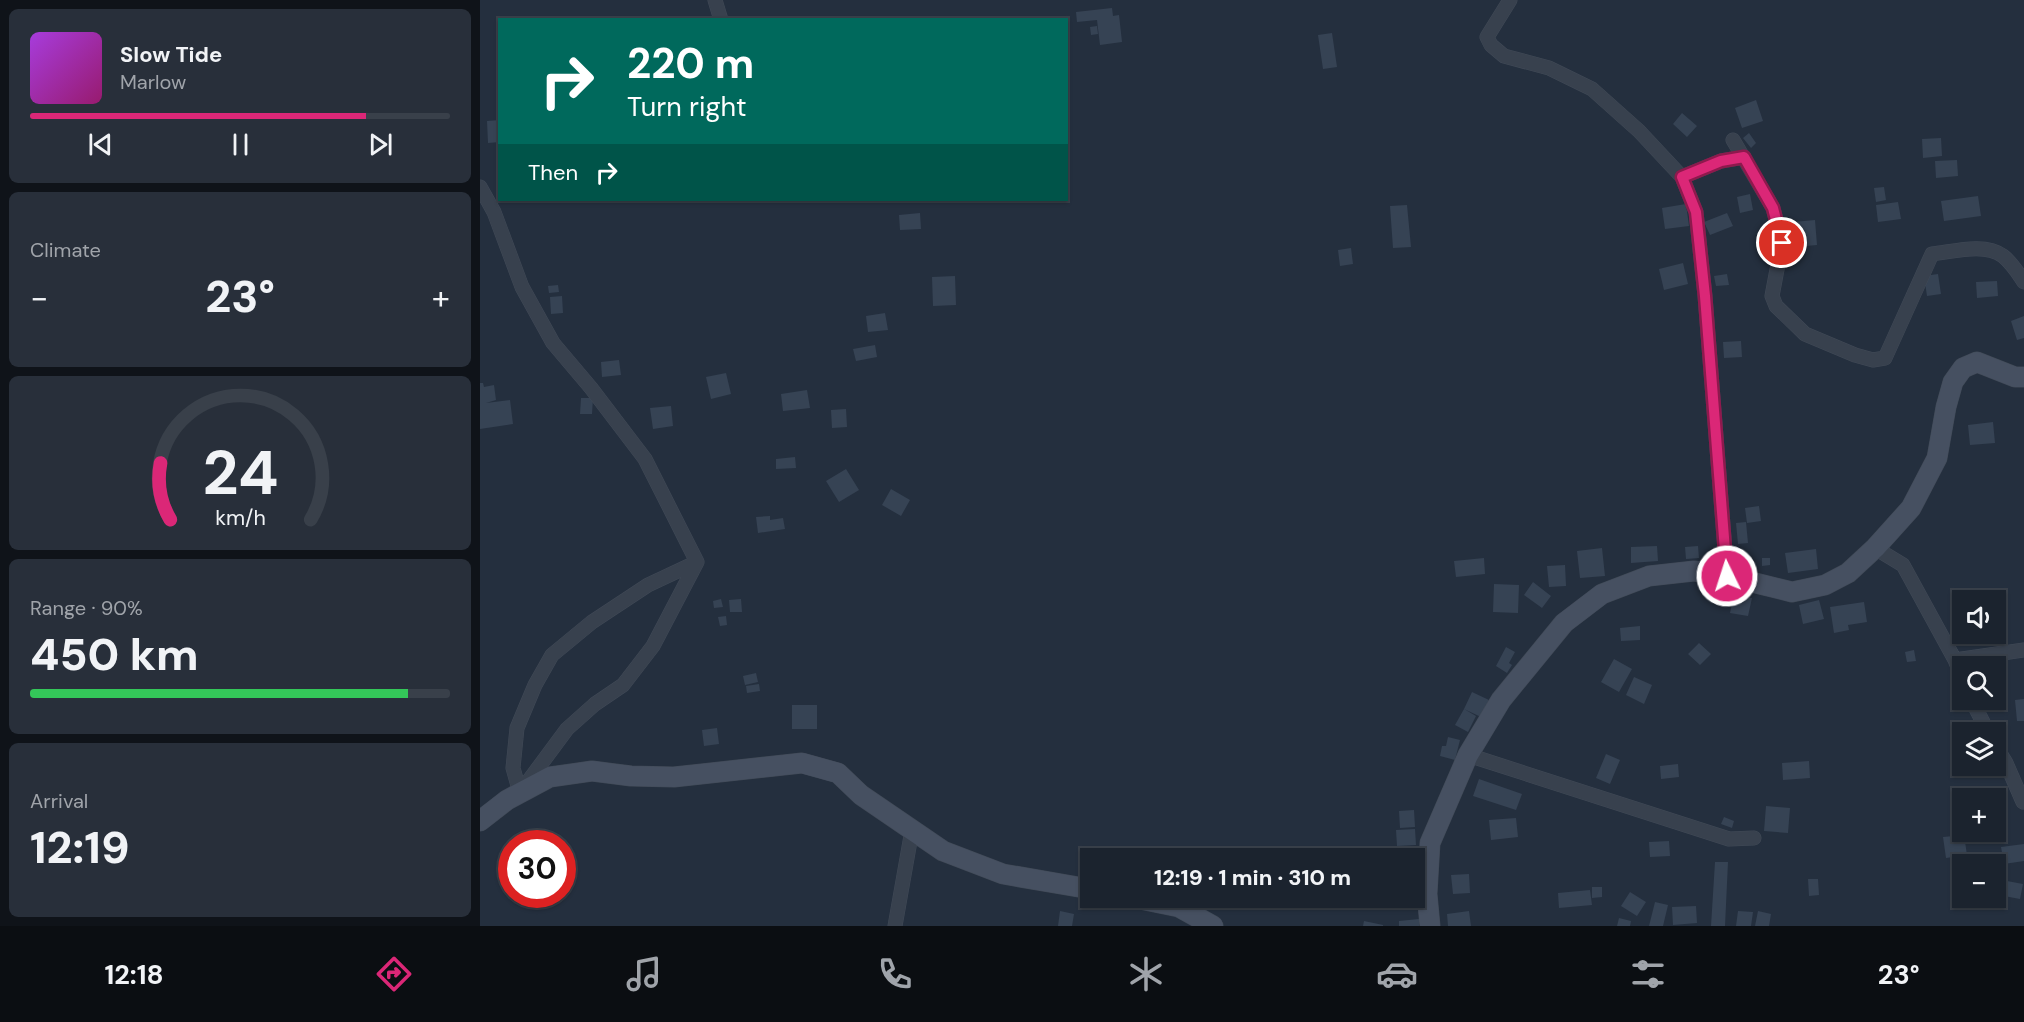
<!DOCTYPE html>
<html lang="en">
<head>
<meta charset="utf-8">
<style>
  :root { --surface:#1b232e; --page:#282f3a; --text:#f1f3f6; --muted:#a0a4aa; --line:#39404a; --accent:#db2777 }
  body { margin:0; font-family:"DM Sans",sans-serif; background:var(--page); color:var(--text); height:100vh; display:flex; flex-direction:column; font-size:22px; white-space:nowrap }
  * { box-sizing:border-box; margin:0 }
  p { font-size:20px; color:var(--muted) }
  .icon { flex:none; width:33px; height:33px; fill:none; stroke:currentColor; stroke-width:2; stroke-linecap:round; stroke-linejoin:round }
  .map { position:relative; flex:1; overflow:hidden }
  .panel { display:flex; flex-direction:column; gap:9px; padding:9px; background:#0f1319; width:480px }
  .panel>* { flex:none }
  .hud { position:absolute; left:18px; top:18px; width:570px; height:183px; border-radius:0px; box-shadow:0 2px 4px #0004,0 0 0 2px var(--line); background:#00695c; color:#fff; overflow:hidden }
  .controls { position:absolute; left:1472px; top:590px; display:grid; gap:12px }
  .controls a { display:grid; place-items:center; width:54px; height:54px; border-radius:0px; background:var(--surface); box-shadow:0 2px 4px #0004,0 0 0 2px var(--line); font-size:30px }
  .speed { position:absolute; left:18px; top:830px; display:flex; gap:12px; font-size:30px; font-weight:700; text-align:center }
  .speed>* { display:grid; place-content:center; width:78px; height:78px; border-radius:50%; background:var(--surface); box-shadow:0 2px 4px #0004,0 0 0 2px var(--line); line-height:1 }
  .speed .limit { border:9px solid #d22; background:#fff; color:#111 }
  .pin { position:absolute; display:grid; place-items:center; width:51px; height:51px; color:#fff; margin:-26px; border:3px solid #fff; border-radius:50%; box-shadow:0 2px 6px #0007 }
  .me { position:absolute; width:66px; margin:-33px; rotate:356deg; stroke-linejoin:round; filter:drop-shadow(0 0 4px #0008) }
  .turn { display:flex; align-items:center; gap:21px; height:126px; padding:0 30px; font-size:27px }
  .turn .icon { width:78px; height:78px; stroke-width:2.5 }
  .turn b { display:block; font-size:42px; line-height:51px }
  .then { display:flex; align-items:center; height:57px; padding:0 30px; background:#0003; gap:12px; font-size:22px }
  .big { font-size:45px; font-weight:800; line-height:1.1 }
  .panel .card { flex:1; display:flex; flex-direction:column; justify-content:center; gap:9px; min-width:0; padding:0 21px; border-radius:9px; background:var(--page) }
  .panel .dial { align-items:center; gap:0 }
  .dial svg { height:156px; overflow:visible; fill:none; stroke:var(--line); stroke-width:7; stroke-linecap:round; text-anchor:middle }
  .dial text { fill:var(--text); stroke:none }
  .song { display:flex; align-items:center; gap:18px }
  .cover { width:72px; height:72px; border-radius:9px; background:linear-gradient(135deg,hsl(280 70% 55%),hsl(320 70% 35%)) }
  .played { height:6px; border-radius:3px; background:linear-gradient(90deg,var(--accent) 80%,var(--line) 80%) }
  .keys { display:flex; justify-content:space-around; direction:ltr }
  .heat { display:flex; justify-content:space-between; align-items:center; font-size:33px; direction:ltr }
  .charge { height:9px; border-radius:4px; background:linear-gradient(90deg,#34c759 90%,var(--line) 0) }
  .trip { position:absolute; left:600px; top:848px; width:345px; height:60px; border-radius:0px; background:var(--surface); box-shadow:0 2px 4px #0004,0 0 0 2px var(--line); font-weight:800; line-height:60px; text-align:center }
  .dock { display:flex; height:96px; justify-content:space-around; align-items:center; background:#0b0e12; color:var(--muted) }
  .dock .icon { width:42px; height:42px }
  .dock .current { color:var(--accent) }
  .dock b { font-size:27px; color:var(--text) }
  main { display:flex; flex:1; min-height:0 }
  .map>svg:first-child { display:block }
</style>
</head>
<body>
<main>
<section class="panel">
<div class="card">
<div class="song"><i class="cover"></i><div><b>Slow Tide</b><p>Marlow</p></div></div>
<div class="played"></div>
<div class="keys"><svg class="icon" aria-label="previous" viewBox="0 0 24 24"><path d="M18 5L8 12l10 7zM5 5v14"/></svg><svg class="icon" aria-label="pause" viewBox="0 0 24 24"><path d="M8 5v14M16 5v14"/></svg><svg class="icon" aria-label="next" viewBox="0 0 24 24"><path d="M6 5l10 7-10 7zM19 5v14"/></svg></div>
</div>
<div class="card"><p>Climate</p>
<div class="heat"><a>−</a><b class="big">23°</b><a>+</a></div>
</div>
<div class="card dial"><svg viewBox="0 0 100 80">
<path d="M14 69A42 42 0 1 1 86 69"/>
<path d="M14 69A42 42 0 0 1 9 40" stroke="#db2777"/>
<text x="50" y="56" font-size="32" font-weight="700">24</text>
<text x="50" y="72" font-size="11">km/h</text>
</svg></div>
<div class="card"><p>Range · 90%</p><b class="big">450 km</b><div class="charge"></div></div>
<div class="card"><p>Arrival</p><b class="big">12:19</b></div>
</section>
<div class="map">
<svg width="1544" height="926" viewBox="0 0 1544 926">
  <rect width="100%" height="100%" fill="#242f3e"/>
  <path fill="#364354" d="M632,8L633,16L639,15L642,42L620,45L617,20L597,22L596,12Z
    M617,26L618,34L611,35L610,27Z
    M852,33L857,67L843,69L838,35Z
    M1276,100L1283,121L1262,128L1255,108Z
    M1202,113L1217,126L1207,137L1193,124Z
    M20,120V142L8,143L7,121Z
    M1269,133L1276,143L1271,148L1263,138Z
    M1461,138L1462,156L1443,158L1442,139Z
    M1477,160L1478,176L1456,178L1455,161Z
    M1404,187L1406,200L1396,202L1394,188Z
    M1270,194L1273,210L1260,213L1257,197Z
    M1498,196L1501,216L1464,221L1461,201Z
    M1418,202L1421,219L1398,222L1396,205Z
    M1206,204L1209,226L1185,229L1182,208Z
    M927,205L931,247L913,248L910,206Z
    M440,213L441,229L420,230L419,215Z
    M1247,213L1253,226L1230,235L1224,222Z
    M1335,220L1337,245L1315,247L1313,222Z
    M871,248L873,264L860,266L858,250Z
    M1203,263L1208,284L1184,290L1179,269Z
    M1247,274L1249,285L1236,286L1234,276Z
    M1458,274L1461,294L1447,296L1444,276Z
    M475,276L476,305L453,306L452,277Z
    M1517,281L1518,296L1497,298L1496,282Z
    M78,285L79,292L69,293L68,286Z
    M82,296L83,313L71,314L70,297Z
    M405,313L408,330L388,332L386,316Z
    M1544,316V338L1537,340L1531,321Z
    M1261,341L1262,357L1244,358L1243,342Z
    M395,345L397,357L376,361L373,349Z
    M139,360L141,375L122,377L121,362Z
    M246,373L251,394L231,399L226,377Z
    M0,383H3L4,387L14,385L16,400L6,403L30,400L33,424L0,429Z
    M327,390L330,408L303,411L301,394Z
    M101,398H113L112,414H100Z
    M191,406L193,426L173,429L170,408Z
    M366,409L367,427L352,428L351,410Z
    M1513,422L1515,443L1490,445L1488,425Z
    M315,457L316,468L296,469V459Z
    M366,469L379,490L359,502L346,481Z
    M411,489L430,500L421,516L402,505Z
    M1279,506L1281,521L1267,523L1265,508Z
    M290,516V520L303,518L305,529L278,533L276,517Z
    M1266,522L1268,543L1258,544L1256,523Z
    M1177,546L1178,561L1151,563V547Z
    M1218,546L1219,558L1206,559L1205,547Z
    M1122,548L1125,576L1100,578L1097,551Z
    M1336,549L1338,569L1308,573L1305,553Z
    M1004,558L1005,574L976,577L974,561Z
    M1282,558H1290V565L1282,566Z
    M1085,565L1086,586L1069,587L1067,566Z
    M1053,582L1071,596L1062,608L1044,595Z
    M1014,584L1039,585L1038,613L1013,612Z
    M1254,595L1272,598L1268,616L1250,613Z
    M241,599L243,607L234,608L233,601Z
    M261,599L262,612H250L249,600Z
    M1339,600L1344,619L1323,624L1319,605Z
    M1384,602L1387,622L1368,625L1369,630L1354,633L1350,607Z
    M246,616L247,625L240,626L238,617Z
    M1160,626V640L1141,641L1140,628Z
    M1219,643L1231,654L1220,665L1208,654Z
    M1026,647L1035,652L1029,663L1032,665L1027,673L1016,666Z
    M1434,650L1436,661L1427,662L1425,652Z
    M1134,659L1152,669L1139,692L1121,682Z
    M276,673L278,682L265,685L263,676Z
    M1154,677L1172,685L1164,704L1146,695Z
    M279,684L280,691L267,693L266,686Z
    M992,692L1009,700L1001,717L984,709Z
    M1544,699V721H1537L1535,700Z
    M312,705H337V729H312Z
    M984,709L996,716L988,732L975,725Z
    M237,728L239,744L224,746L222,730Z
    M968,737L980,740L975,760L960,756L962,746H966Z
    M1126,754L1140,760L1130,784L1116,778Z
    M1329,761L1330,778L1303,780L1302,763Z
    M1198,764L1199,777L1181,779L1180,766Z
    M999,779L1042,794L1036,810L993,796Z
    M1286,806L1310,808L1308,833L1284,831Z
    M934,810L935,827L920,828L919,811Z
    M1244,817L1254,821L1252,828L1241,824Z
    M1036,818L1038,837L1011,840L1009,820Z
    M935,829L936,845L917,846L916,830Z
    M1484,835L1487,855L1466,858L1463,837Z
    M1189,841L1190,856L1170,857L1169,842Z
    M1544,844V861L1524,864L1521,847Z
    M1235,862H1248L1245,926H1231Z
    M989,874L990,893L973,894L971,875Z
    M1328,879H1338L1339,895L1329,896Z
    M1527,881L1543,884L1540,899L1524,896Z
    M1112,887H1122V897L1112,898Z
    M1110,890L1112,905L1079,908L1078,893Z
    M1150,892L1166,902L1157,916L1141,906Z
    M1175,902L1188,905L1183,926H1169Z
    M1216,906L1217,923L1193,925L1192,907Z
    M580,911L594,914L592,926H578Z
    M989,911L991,926H968L967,914Z
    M1258,911L1273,912L1271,926H1256Z
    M1278,911L1291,914L1289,926H1275Z
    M1139,918L1151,921L1150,926H1137Z
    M939,919V926H919V921Z
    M884,921L903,925V926H883Z"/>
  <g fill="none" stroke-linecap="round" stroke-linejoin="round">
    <g stroke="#414a57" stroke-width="15">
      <path id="street" d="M235,0L241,20
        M1030,0L1007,37L1011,45L1024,56L1069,68L1112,89L1159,131L1202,177L1216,212L1225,296L1247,576
        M1253,140L1293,208L1302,243L1292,296L1296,306L1325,334L1375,355L1393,360L1405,358L1452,254C1472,252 1505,242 1523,256C1532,263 1538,273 1544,282
        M1202,177L1241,161L1264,157
        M0,187L14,212L42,287L73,343L111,388L165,459L217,562L173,646L143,685L115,704L87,729L44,787
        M1395,548L1423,565L1475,660L1482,677
        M1475,660L1544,650
        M1491,699L1508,732
        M1515,745L1526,763L1543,802
        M988,755L1249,839L1274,838
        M40,793L33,768L37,728L55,685L72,655L112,622L168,585L217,562
        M415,926L432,830"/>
    </g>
    <g stroke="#414a57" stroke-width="21">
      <path id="secondary" d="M0,821L27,800L70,777L112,771L151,776L194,777L322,763L358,773L381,795L463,851L523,874L610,889
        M650,897L699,907L733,926
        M950,926L947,894L950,843L988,755L1021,700L1084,623L1122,594L1169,576L1214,571L1247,576L1312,592L1345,585L1368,573L1395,548L1431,508L1457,458L1466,407L1473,382L1483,368L1497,362L1535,377H1544"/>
    </g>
    <use href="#street" stroke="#38414e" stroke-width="14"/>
    <use href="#secondary" stroke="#465061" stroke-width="20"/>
  </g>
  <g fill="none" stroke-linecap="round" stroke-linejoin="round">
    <g stroke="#8e194d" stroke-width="15">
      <path id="route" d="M1247,576L1225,296L1216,212L1202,177L1241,161L1264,157L1293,208L1302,243"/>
    </g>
    <use href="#route" stroke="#db2777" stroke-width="10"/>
  </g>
</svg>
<div class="controls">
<a><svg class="icon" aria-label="sound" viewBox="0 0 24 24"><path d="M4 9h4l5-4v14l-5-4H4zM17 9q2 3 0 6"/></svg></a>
<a><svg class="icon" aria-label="search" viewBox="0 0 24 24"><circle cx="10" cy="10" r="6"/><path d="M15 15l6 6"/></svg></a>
<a><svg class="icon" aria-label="layers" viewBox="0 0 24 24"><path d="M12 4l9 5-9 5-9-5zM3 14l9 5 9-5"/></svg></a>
<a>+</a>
<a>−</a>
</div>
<div class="speed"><div class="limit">30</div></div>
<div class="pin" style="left:1302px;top:243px;background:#d93025"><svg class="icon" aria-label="arrive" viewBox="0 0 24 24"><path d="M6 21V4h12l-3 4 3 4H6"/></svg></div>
<svg class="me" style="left:1247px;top:576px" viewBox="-20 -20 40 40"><circle r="17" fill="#db2777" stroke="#fff" stroke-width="3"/><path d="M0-11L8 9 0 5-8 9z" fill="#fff"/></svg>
<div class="trip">12:19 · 1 min · 310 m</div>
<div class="hud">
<div class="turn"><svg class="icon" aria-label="right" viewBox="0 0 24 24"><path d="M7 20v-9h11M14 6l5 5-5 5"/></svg><div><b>220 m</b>Turn right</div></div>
<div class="then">Then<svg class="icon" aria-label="right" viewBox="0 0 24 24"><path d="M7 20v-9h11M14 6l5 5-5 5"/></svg></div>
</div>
</div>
</main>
<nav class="dock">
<b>12:18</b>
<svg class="icon current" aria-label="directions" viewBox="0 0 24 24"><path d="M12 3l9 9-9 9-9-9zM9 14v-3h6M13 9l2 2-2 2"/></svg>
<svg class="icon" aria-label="music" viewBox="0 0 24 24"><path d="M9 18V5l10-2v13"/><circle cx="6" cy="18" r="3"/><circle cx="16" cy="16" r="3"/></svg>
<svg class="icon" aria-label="phone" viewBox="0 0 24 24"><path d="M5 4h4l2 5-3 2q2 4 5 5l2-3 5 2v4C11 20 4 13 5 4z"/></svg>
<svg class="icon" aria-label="climate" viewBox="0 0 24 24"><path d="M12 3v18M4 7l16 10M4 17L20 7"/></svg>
<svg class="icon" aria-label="car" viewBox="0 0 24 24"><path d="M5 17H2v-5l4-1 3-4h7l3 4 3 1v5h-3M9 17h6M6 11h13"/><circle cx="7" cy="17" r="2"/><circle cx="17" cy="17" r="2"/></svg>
<svg class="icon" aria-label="filters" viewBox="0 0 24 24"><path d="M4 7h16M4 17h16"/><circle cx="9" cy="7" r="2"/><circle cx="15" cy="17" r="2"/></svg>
<b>23°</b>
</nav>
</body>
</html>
